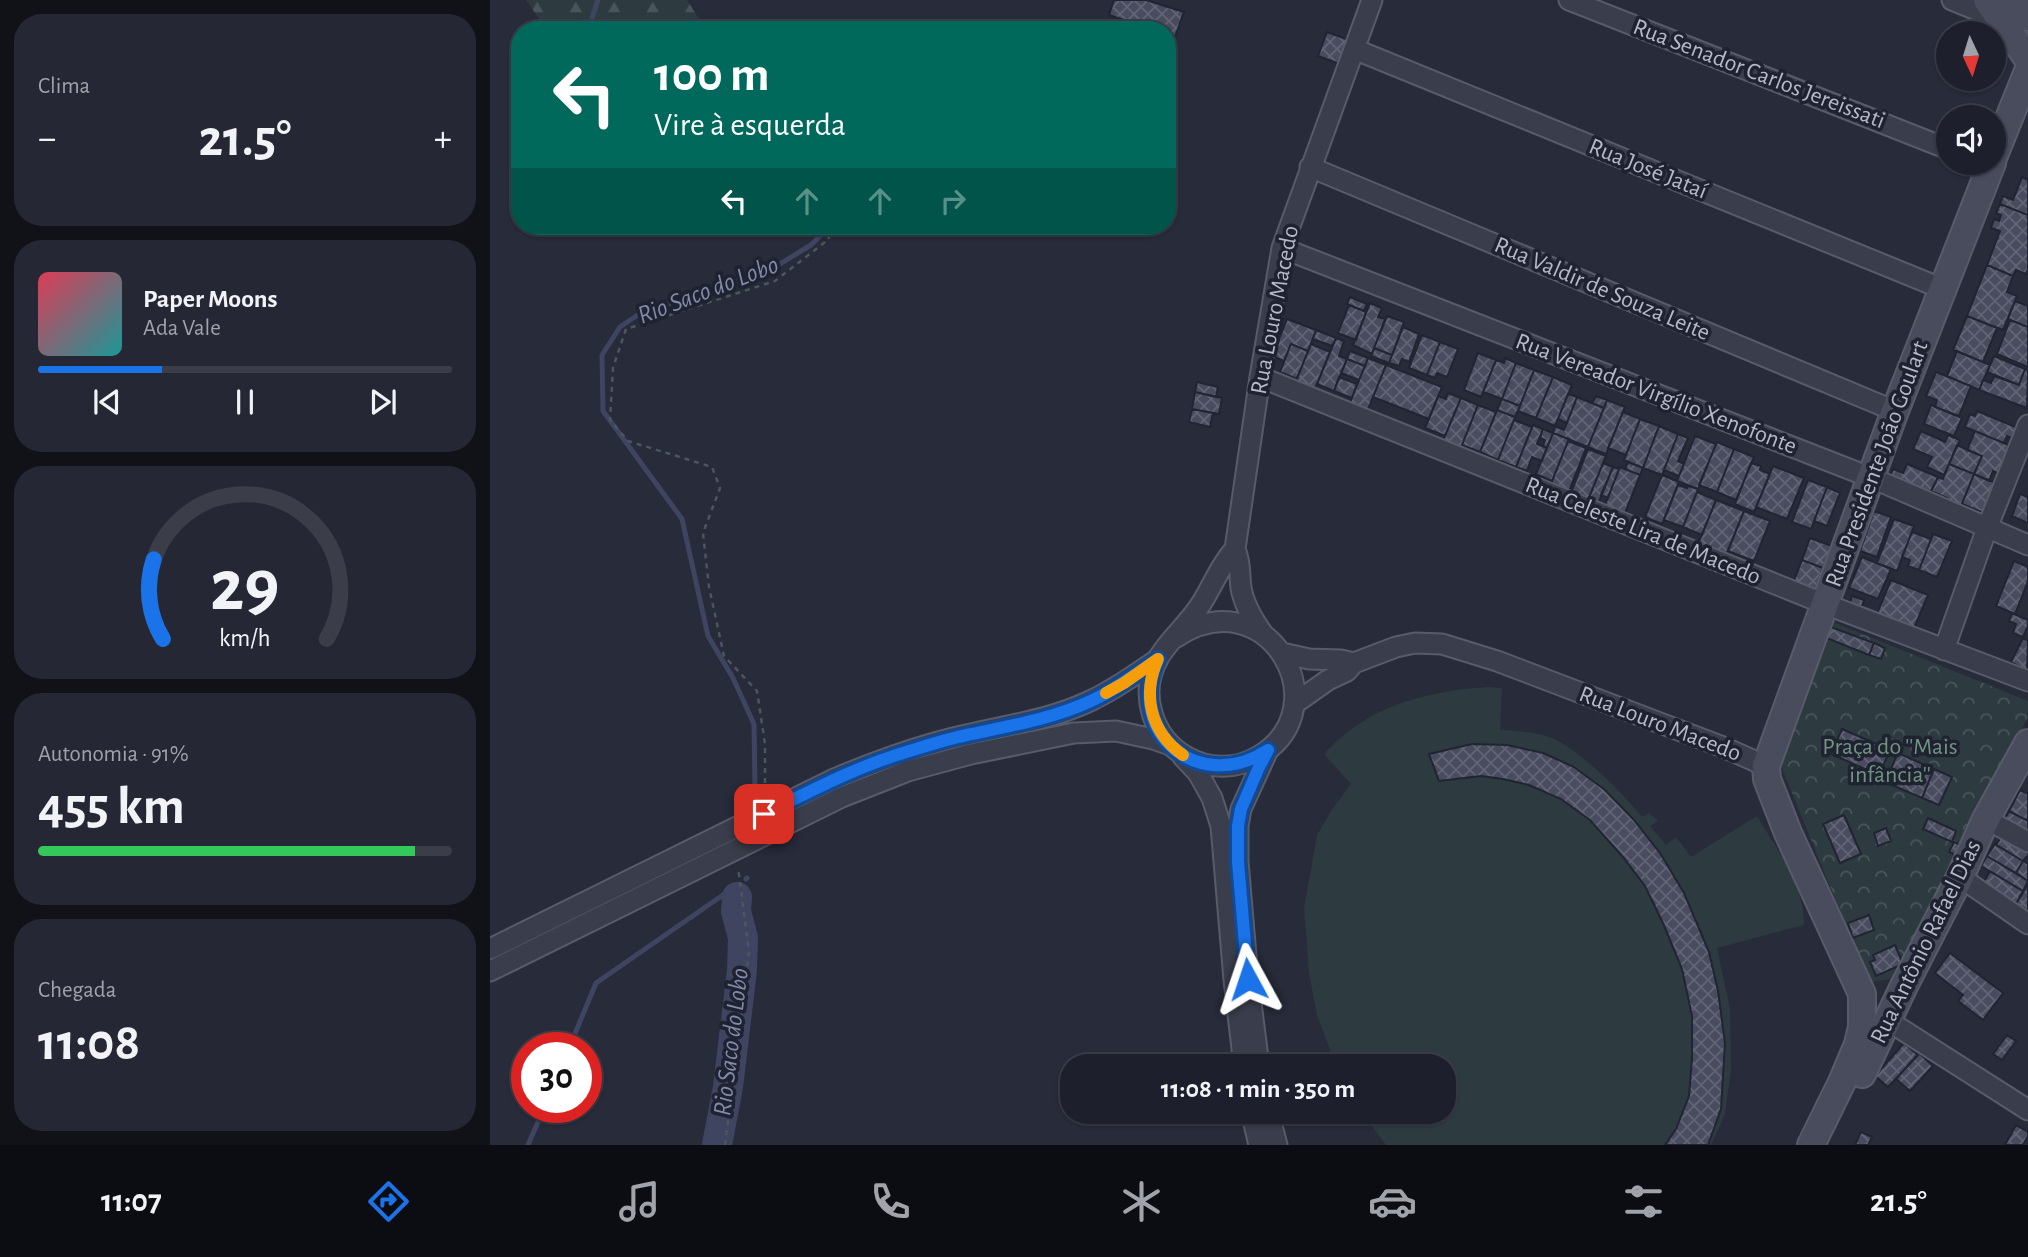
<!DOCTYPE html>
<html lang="pt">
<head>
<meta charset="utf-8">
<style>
  :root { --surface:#1d202c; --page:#252834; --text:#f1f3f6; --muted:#a0a3a9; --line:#3b3e48; --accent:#1a73e8 }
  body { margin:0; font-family:"Alegreya Sans",sans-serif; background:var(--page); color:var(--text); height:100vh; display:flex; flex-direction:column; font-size:26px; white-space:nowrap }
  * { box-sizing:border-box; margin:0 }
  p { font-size:23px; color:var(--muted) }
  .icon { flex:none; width:38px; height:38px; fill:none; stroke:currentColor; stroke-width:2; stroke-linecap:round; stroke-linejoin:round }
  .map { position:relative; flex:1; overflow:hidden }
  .drawer { display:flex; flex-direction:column; gap:14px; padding:14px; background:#101218; width:490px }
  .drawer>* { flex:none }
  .banner { position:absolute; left:21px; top:21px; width:665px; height:214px; border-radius:28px; box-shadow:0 2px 5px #0004,0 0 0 2px var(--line); background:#00695c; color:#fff; overflow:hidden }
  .needle { width:46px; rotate:176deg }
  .fabs { position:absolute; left:1446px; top:21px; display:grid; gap:14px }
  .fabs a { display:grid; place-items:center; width:70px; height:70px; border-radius:50%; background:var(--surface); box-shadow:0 2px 5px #0004,0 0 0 2px var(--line); font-size:35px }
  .speed { position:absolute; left:21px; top:1032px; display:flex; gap:14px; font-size:35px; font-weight:700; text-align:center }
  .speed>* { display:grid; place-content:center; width:91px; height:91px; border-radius:50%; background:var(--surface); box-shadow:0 2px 5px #0004,0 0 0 2px var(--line); line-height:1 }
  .speed .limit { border:10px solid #d22; background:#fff; color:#111 }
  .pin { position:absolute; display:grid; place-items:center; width:60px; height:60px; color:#fff; margin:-30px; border-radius:14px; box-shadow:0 4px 10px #0006 }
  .me { position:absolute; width:77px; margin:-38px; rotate:355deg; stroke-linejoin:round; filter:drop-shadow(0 0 5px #0008) }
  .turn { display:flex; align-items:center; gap:24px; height:147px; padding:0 28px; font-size:32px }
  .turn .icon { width:91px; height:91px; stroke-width:2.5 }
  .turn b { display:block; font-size:49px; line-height:60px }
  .lanes { display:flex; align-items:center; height:66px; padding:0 28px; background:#0003; justify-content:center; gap:35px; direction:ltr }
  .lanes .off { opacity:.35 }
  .big { font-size:52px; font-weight:700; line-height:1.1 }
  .drawer .card { flex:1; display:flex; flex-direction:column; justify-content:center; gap:10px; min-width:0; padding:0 24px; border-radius:28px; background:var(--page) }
  .drawer .dial { align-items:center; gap:0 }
  .dial svg { height:182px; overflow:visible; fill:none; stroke:var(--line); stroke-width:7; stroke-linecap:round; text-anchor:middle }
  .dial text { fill:var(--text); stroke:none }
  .song { display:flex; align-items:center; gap:21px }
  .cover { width:84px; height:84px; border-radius:10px; background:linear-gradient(135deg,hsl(350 70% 55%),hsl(180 70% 35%)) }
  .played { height:7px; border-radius:4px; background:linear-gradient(90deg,var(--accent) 30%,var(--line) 30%) }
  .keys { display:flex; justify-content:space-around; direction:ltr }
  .heat { display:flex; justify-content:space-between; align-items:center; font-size:38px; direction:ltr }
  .charge { height:10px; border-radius:5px; background:linear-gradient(90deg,#34c759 91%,var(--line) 0) }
  .trip { position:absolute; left:570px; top:1054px; width:396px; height:70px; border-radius:28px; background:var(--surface); box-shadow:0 2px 5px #0004,0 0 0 2px var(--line); font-weight:700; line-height:70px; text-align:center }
  .dock { display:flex; height:112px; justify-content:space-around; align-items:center; background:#0c0d12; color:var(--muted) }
  .dock .icon { width:49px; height:49px }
  .dock .current { color:var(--accent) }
  .dock b { font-size:32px; color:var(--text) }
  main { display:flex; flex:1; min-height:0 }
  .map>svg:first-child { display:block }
</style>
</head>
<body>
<main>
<section class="drawer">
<div class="card"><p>Clima</p>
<div class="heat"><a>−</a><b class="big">21.5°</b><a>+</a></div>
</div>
<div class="card">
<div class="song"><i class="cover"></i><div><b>Paper Moons</b><p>Ada Vale</p></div></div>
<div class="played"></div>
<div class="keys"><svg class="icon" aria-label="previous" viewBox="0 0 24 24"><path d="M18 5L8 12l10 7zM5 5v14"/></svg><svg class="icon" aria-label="pause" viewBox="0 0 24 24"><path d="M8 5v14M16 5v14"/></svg><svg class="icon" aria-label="next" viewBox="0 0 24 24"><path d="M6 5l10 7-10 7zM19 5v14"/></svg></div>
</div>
<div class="card dial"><svg viewBox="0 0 100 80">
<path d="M14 69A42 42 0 1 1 86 69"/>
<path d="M14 69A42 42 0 0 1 10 34" stroke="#1a73e8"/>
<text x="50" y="56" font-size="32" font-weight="700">29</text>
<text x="50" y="72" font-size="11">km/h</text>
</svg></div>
<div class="card"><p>Autonomia · 91%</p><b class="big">455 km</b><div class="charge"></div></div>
<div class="card"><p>Chegada</p><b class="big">11:08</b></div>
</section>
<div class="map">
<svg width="1538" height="1145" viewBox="0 0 1538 1145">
  <defs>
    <pattern id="forest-firs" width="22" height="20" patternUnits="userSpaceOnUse" patternTransform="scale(1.75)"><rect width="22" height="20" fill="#2d3b40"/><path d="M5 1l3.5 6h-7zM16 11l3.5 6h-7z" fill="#49555a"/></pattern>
    <pattern id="park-crowns" width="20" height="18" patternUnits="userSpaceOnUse" patternTransform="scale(1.75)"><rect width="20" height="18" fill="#2d3b40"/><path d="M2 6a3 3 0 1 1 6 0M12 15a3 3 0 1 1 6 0" fill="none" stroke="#49555a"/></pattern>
    <pattern id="building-cross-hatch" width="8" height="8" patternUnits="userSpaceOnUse" patternTransform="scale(1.75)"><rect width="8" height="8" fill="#494c5e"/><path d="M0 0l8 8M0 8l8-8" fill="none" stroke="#616474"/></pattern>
  </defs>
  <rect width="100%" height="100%" fill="#272b3a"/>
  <path fill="#2d3b40" d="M998,687L1012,688L1010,730C1027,731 1048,732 1064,739C1093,753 1132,792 1152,817L1159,813L1168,821L1160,826L1176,845L1186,837L1201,857L1267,816C1286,848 1315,885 1314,925L1227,948L1240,1009L1241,1070L1235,1114L1221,1145H896L871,1111H954V1066H846L827,1015L819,973L814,908L827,835L841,811L861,784L834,754C877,706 936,691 998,687Z"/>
  <path fill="url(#forest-firs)" d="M36,0H197L216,30H57Z"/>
  <path fill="url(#park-crowns)" d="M1345,623L1538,701V717L1401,979L1379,982L1289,761Z"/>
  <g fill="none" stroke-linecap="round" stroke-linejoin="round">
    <path stroke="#3f4561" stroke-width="5" d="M98,30L108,0
      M265,787L264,724L243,678L218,636L192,519L113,411L112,355L130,327L155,310L189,301L280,270L321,245L340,226
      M256,879L257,878
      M79,1048L106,983L243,888
      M38,1145L54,1108"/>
    <path stroke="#3f4561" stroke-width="30" d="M227,1145L238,1087L252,970L253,938L246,911L247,897"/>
  </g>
  <path fill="url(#building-cross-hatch)" stroke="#212432" stroke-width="2" d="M624,0H656L694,12L685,37L677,34V30H664L619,15Z
    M837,32L859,40L850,64L828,56Z
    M1532,177L1538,180V215L1510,204L1513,196L1523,200Z
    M1510,204L1538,215V269L1536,274L1526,270L1523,276L1497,265L1510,231L1501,228L1504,219L1509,221L1511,215L1506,213Z
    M1497,265L1523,276L1517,292L1527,296L1513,330L1477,316Z
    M860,297L877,304L874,311L857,304Z
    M1525,301L1538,306V327L1518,319Z
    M880,303L892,308L888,317L895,319L882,354L863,345Z
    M859,305L876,312L866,340L848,333Z
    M897,316L914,322L902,355L884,348Z
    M1477,316L1507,328L1493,362L1463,350Z
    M797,319L826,330L818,351L801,344L794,361L782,356Z
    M1520,320L1538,327V367L1507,354Z
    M913,327L929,334L919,362L912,359L909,366L899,363Z
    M826,330L846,338L842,346L823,339Z
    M932,335L950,342L937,375L919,368Z
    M846,338L854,341L849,356L857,359L844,391L827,384Z
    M950,342L968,349L957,377L947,373L945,378L937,375Z
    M801,344L818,351L807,379L790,372Z
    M821,344L840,352L824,391L805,383Z
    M884,348L902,355L899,363L881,356Z
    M860,351L878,358L875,366L857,359Z
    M1467,351L1500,365L1489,390L1457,376Z
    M988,353L1006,360L991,397L974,390Z
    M1504,356L1535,369L1529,385L1497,372Z
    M878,358L896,365L877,412L859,405Z
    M1015,358L1026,363L1012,399L993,392L1006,360L1014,363Z
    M857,359L875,366L869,380L851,373Z
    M1026,363L1044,370L1030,406L1012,399Z
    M896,365L952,387L939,419L883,397Z
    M1535,369L1538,370L1537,408L1489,390L1493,380L1501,383L1504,376L1529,385Z
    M1044,370L1063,377L1046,418L1028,411Z
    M1446,372L1481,386L1469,416L1445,407L1447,400L1436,396Z
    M849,377L867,384L862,398L844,391Z
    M1063,377L1082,385L1065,426L1046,418Z
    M707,382L728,387L726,397L705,392Z
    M705,392L732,398L729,414L702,409Z
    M958,393L971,398L955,436L935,428L948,396L956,399Z
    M1078,394L1087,397L1077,423L1068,419Z
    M1106,396L1117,400L1114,408L1102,403Z
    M1087,397L1114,408L1098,447L1063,433L1065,426L1074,430Z
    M971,398L988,405L970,450L952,443Z
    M1012,399L1030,406L1025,417L1007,410Z
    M1117,400L1135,407L1116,454L1098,447Z
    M988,405L1006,412L990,452L972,445Z
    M1441,405L1472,418L1464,436L1434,424Z
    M702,409L723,413L720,427L699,422Z
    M1007,410L1025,417L1008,460L990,452Z
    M1487,411L1528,428L1524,439L1517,436L1514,443L1475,427L1480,414L1485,416Z
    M1133,412L1150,419L1136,455L1118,448Z
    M1150,419L1169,426L1153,468L1134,460Z
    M1024,420L1042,427L1026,467L1008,460Z
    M1043,425L1053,429L1047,444L1057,448L1052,461L1042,457L1037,471L1026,467Z
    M1169,426L1188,434L1172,475L1153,468Z
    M1053,429L1063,433L1057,448L1053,446L1055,440L1050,438Z
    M1431,431L1455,442L1458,435L1470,440L1454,475L1437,467L1442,457L1423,449Z
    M1485,431L1521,446L1509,474L1503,471L1499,481L1484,474L1492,456L1477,450Z
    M1063,433L1079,439L1062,481L1046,474Z
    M1188,434L1198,438L1188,461L1194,464L1189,476L1174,470Z
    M1205,436L1226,444L1208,489L1187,481Z
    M1078,441L1096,448L1079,491L1061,484Z
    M1227,442L1244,449L1227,492L1209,485Z
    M1467,445L1492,456L1484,474L1459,464Z
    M1098,449L1116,456L1098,500L1081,493Z
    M1244,449L1264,457L1246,500L1227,492Z
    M1138,462L1153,468L1150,475L1135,469Z
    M1113,463L1123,467L1108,504L1098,500Z
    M1261,463L1271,466L1270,470L1280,474L1264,512L1245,504Z
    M1417,464L1448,477L1438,498L1398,482L1403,469L1413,473Z
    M1459,464L1484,474L1469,511L1454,505L1457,498L1441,491L1448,477L1453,479Z
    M1283,466L1314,478L1297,519L1266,507Z
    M1123,467L1129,469L1118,498L1111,495Z
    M1130,467L1150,475L1135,513L1115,505Z
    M1484,474L1506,483L1494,513L1472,504Z
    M1172,475L1189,482L1172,524L1155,517Z
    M1318,480L1337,487L1321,529L1302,522Z
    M1188,485L1197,488L1198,486L1208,489L1193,527L1174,520Z
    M1337,487L1350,493L1337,526L1324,521Z
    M1207,492L1226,500L1212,535L1193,527Z
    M1530,494L1538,497V523L1522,516Z
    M1226,500L1254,511L1236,555L1208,544Z
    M1254,511L1280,521L1264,561L1238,551Z
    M1384,511L1401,517L1387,557L1370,551Z
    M1404,519L1424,526L1407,571L1387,563Z
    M1422,532L1441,539L1429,570L1418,566L1420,560L1412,557Z
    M1443,534L1462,541L1447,577L1429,570Z
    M1320,538L1342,546L1333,568L1312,560Z
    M1372,557L1401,569L1388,599L1359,588Z
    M1312,560L1333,568L1325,591L1303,583Z
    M1524,561L1538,567V581L1525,614L1506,606Z
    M1401,580L1438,595L1422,633L1385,618Z
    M1362,596L1374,600L1371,610L1359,606Z
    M1522,613L1538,620V626L1533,637L1523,633L1526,624L1519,621Z
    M1338,626L1384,643L1379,655L1334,637Z
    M1533,638L1538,641L1537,671L1521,662Z
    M1384,643L1395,648L1391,659L1379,655Z
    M1352,729L1400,750L1389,775L1341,754Z
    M982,744L1017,745L1053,753L1084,767L1115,790L1143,819L1170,853L1194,893L1219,952L1228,991L1235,1043L1231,1109L1218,1145H1175L1186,1129L1199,1096L1202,1059V1016L1192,969L1173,923L1155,886L1133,857L1100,820L1071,799L1039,785L1013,779L991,776L949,781L939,754Z
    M1408,753L1444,769L1432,798L1395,782Z
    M1444,769L1462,777L1449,805L1432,798Z
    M1530,790L1538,794V821L1519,811Z
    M1519,811L1538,821V839L1512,825Z
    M1354,815L1371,854L1350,863L1333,824Z
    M1438,818L1466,831L1462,842L1433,829Z
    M1396,828L1401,841L1388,846L1384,833Z
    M1513,834L1538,849V859L1536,857L1533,861L1506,845Z
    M1464,842L1475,847L1470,857L1459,852Z
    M1505,844L1533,861L1526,873L1497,856Z
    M1497,856L1538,881L1533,891L1491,866Z
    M1533,861L1538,864V881L1526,873Z
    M1500,871L1533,891L1526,904L1493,884Z
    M1538,884V912L1526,904Z
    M1379,915L1384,930L1363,938L1358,923Z
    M1405,945L1413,964L1386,976L1380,962L1385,960L1383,955Z
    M1460,953L1513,993L1493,1020L1468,1001L1473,995L1445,973Z
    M1517,1035L1526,1041L1512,1060L1503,1054Z
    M1414,1043L1428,1055L1398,1087L1385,1076Z
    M1429,1053L1443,1066L1420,1091L1406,1079Z
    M1526,1125L1538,1132V1136L1533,1145H1515Z
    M1371,1132L1382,1137L1378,1145H1365Z"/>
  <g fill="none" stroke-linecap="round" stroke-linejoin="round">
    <g stroke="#585b69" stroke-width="23">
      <path id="street" d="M1079,0L1458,149
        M1462,0L1511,20
        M864,49L1453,289
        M820,167L1405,411
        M792,248L1382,478L1538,545
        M770,377L1335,604L1538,681
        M773,634C763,620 754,605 751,588C749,573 751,563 745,549L770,377L792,248L882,0
        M685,638C776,576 852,706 769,756C748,769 719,770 697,757C662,738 648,692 669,657C680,639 697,625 709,607C722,588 729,566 745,549
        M1454,650L1497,528L1538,425
        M792,653L819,659L851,660L864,663L906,647L925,643L952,644L1007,661L1233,747L1276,766
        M804,704L838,680L857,671L864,663
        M693,757L708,773L722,798L731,826L744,980L754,1066
        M1496,819L1538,842
        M1470,877L1538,924
        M0,949L344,779C387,761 430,745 476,735C518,725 560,720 600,701C624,690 646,674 668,659
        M0,971L352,797L418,771L481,754L584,733L626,731L663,739L680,745
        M1397,1020L1538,1110
        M769,1066L758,979L748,861V826L751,809L778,750
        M761,1111L769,1145
        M778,1111L787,1145"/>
    </g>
    <g stroke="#585b69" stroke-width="30">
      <path id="secondary" d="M1497,0L1538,59
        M1526,0L1538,17
        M1503,158L1538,71
        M1372,1074L1414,986L1470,877L1496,819L1538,743
        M1321,1145L1352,1082L1368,1044L1372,1027V994L1298,833L1277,779L1276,766L1405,411L1502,163"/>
    </g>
    <path stroke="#4b575d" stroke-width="2.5" stroke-dasharray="5 5" stroke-linecap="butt" d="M242,30L244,28L248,30
      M275,793V744L267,691L234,656L219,587L213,533L230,488L222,467L138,441L120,420L123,368L136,329L285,281L339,239L337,226
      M235,1145L259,952L248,867"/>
    <use href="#street" stroke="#3a3d4b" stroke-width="19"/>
    <use href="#secondary" stroke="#494c5d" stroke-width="26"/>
  </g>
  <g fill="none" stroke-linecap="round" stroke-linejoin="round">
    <g stroke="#114b97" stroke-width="18">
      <path id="route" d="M274,814C321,791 366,767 416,752C436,746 457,739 477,735C519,726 562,719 601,701C625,690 646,674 668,659C634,734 710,795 778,750L769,767L751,809L748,826V862L758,979"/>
    </g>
    <use href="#route" stroke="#1a73e8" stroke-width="12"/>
    <path stroke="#f59e0b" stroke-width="12" d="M616,693L634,683L668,659C652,694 660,732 693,755"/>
  </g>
  <g text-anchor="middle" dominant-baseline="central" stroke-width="7" stroke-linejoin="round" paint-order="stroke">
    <g font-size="24" fill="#b6b9c6" stroke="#1f2230">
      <text transform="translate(1269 74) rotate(21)">Rua Senador Carlos Jereissati</text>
      <text transform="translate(1158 169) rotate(22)">Rua José Jataí</text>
      <text transform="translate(1112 289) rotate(23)">Rua Valdir de Souza Leite</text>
      <text transform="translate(785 310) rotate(-79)">Rua Louro Macedo</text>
      <text transform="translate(1166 394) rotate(21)">Rua Vereador Virgílio Xenofonte</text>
      <text transform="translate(1387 464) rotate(-70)">Rua Presidente João Goulart</text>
      <text transform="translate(1153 531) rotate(22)">Rua Celeste Lira de Macedo</text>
      <text transform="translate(1170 724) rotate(21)">Rua Louro Macedo</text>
      <text transform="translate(1436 942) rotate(-64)">Rua Antônio Rafael Dias</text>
    </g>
    <g font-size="24" fill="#709481" stroke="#1f2230">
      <text x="1400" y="747">Praça do ''Mais<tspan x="1400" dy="28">infância''</tspan></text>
    </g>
    <g font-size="26" font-style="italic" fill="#828aaa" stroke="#1f2230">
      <text transform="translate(218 290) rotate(-21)">Rio Saco do Lobo</text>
      <text transform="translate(241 1042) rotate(-83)">Rio Saco do Lobo</text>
    </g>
  </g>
</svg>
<div class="fabs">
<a><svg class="needle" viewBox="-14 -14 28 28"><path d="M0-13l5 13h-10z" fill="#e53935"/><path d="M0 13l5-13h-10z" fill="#a0a3a9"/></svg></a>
<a><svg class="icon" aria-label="sound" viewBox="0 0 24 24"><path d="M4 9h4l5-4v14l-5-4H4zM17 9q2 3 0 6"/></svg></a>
</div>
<div class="speed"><div class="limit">30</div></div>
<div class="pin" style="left:274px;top:814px;background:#d93025"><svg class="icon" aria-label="arrive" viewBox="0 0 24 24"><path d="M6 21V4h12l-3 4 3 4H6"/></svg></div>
<svg class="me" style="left:758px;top:979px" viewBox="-20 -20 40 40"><path d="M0-17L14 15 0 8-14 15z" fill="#1a73e8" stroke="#fff" stroke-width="4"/></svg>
<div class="trip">11:08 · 1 min · 350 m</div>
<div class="banner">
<div class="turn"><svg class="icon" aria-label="left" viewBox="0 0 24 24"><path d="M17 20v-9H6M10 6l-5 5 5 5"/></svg><div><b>100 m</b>Vire à esquerda</div></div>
<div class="lanes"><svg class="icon" aria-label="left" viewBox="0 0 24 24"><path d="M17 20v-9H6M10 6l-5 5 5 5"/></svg><svg class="icon off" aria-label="ahead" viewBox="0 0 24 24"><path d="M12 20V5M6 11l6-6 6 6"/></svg><svg class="icon off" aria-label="ahead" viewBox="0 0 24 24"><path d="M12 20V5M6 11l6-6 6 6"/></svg><svg class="icon off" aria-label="right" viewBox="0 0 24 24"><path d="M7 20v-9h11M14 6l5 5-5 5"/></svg></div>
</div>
</div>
</main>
<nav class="dock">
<b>11:07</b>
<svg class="icon current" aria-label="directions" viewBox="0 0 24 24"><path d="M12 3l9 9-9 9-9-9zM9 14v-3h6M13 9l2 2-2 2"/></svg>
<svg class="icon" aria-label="music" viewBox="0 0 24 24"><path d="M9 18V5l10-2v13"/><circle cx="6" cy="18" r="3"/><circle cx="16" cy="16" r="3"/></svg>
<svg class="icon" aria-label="phone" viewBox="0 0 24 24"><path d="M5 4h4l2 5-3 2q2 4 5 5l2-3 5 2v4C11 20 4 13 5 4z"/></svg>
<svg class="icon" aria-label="climate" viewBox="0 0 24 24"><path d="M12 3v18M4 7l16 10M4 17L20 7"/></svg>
<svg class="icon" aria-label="car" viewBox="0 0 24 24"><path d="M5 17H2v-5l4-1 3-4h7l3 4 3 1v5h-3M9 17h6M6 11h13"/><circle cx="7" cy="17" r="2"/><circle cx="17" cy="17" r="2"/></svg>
<svg class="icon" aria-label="filters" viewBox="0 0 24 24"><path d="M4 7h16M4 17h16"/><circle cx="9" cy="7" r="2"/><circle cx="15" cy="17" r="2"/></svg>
<b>21.5°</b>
</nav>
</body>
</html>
